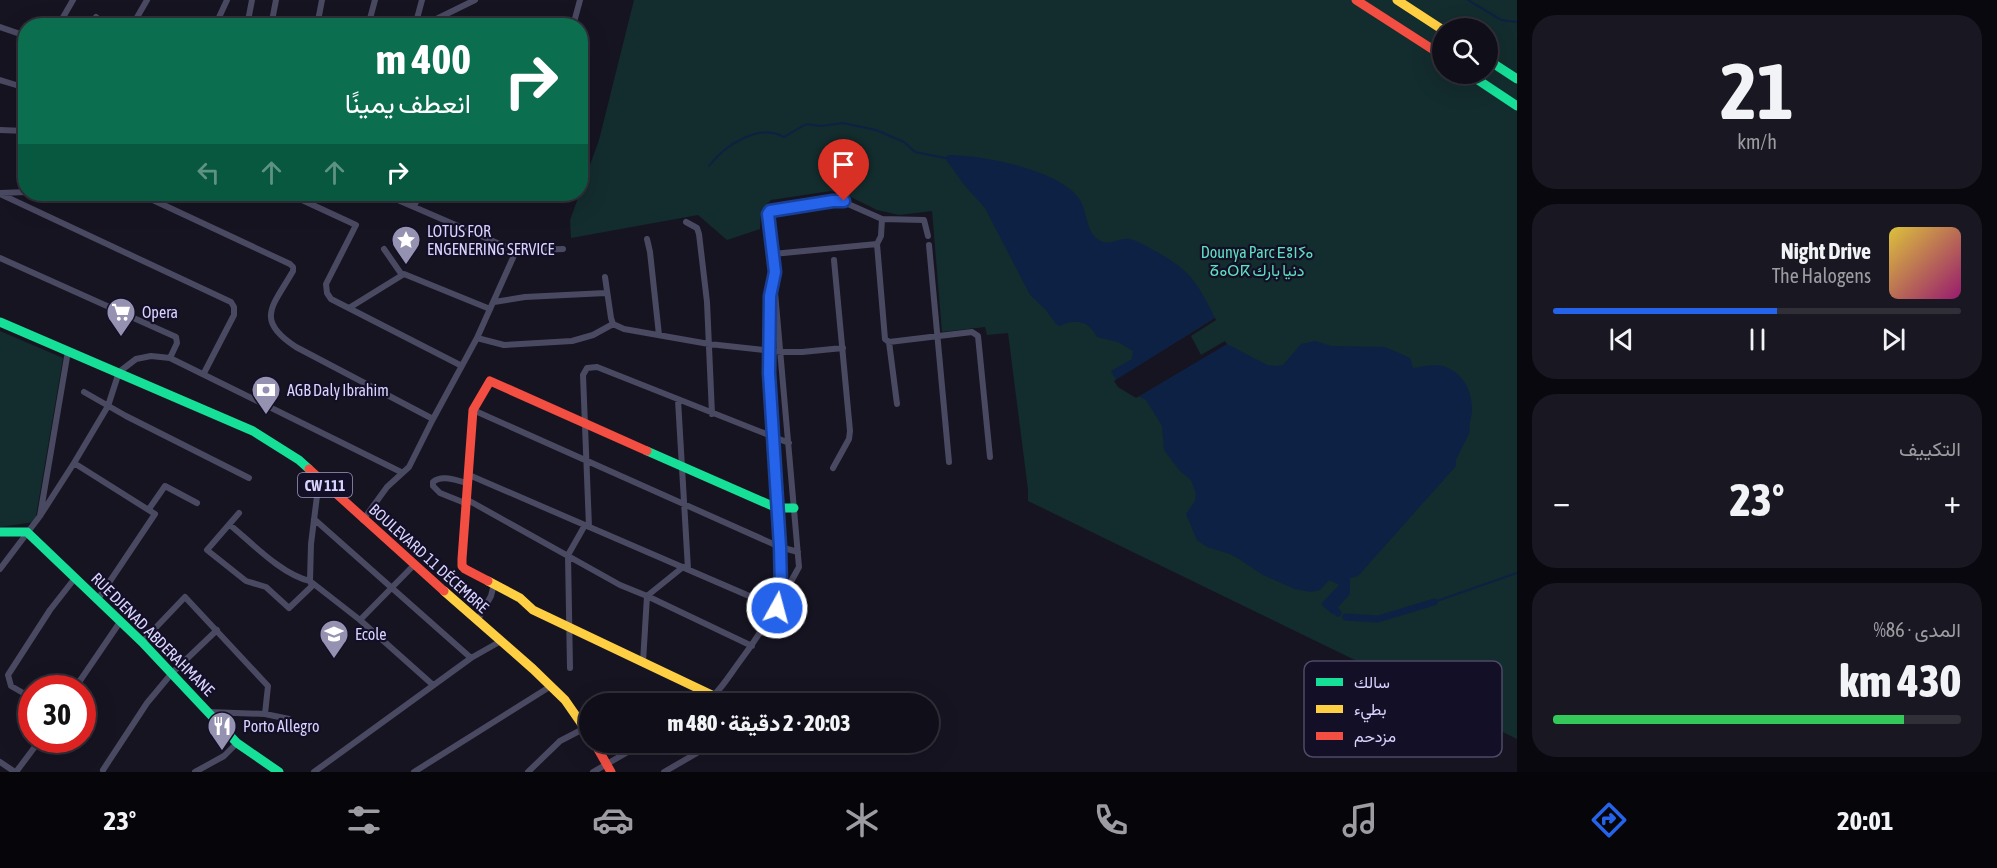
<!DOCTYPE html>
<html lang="ar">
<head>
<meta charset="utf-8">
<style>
  :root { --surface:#100f19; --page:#191822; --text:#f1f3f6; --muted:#9c9ca2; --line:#302f38; --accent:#2563eb }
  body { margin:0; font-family:"Asap Condensed",Vazirmatn,"Noto Sans Tifinagh",sans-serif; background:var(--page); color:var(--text); direction:rtl; height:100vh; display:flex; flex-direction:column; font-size:22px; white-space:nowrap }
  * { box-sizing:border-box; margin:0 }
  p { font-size:20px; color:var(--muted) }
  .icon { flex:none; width:33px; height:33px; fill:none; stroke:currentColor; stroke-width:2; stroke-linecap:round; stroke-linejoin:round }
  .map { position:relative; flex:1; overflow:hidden; direction:ltr }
  .drawer { display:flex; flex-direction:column; gap:15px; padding:15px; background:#09080e; width:480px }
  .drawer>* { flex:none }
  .guide { position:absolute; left:18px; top:18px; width:570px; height:183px; border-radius:24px; box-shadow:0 6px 24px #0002,0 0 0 2px var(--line); direction:rtl; background:#0b6e4f; color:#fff; overflow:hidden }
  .fabs { position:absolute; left:1432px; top:18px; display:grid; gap:12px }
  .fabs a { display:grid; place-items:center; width:66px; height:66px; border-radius:50%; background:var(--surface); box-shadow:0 6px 24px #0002,0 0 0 2px var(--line); font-size:30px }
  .speed { position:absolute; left:18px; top:675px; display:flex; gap:12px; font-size:30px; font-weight:700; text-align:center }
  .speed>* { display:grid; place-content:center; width:78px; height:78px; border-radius:50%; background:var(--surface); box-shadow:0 6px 24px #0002,0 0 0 2px var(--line); line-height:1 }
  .speed .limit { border:9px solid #d22; background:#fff; color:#111 }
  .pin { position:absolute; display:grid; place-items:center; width:51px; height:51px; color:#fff; margin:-62px -26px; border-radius:50% 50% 50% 0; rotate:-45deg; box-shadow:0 0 6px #0007 }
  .pin .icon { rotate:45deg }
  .me { position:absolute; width:66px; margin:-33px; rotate:7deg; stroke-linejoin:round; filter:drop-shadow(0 0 4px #0008) }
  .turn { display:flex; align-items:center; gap:21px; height:126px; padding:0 18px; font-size:27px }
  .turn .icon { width:78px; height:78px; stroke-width:2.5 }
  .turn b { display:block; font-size:42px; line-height:51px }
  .lanes { display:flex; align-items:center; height:57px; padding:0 18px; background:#0003; justify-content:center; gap:30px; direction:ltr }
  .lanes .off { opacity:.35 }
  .big { font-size:45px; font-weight:800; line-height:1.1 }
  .drawer .widget { flex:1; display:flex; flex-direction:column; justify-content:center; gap:9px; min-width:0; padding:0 21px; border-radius:24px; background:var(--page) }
  .drawer .dial { align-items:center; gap:0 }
  .dial b { font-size:78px; line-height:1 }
  .song { display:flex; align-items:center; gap:18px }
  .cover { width:72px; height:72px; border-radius:9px; background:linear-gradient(135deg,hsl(50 70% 55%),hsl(320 70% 35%)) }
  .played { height:6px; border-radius:3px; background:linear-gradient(90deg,var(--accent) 55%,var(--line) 55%) }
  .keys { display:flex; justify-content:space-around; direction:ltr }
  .heat { display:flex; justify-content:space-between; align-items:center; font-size:33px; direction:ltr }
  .charge { height:9px; border-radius:4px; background:linear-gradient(90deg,#34c759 86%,var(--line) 0) }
  .trip { position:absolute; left:579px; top:693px; width:360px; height:60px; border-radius:30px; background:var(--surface); box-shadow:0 6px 24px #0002,0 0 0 2px var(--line); font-weight:800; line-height:60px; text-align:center; direction:rtl }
  .tab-bar { display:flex; height:96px; justify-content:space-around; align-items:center; background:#06060a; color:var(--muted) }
  .tab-bar .icon { width:42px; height:42px }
  .tab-bar .selected { color:var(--accent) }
  .tab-bar b { font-size:27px; color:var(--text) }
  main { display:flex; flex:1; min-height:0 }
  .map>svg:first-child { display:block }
</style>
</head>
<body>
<main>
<section class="drawer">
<div class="widget dial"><b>21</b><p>km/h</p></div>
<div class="widget">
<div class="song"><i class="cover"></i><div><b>Night Drive</b><p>The Halogens</p></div></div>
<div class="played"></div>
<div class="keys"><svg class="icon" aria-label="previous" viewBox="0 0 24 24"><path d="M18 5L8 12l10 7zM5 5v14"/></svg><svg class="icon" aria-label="pause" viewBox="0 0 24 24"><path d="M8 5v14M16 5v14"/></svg><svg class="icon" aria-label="next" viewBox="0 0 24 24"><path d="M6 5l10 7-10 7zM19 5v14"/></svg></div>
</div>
<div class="widget"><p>التكييف</p>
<div class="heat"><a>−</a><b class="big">23°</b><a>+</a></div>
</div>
<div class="widget"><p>المدى · 86%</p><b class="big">430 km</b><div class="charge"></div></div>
</section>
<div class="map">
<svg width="1517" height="772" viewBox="0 0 1517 772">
  <rect width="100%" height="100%" fill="#161421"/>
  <path fill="#132c2d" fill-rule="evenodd" d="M634,0H1517V739L1028,501V490L1008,333L987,335L985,327L942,332L932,211L899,215L877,210L849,196L831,191L771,200L761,210L760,229L727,240L698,215L571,238L570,220L599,140ZM1443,28H1488V74H1443Z
    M0,331L63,358L35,522L0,527Z"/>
  <path fill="#0d2144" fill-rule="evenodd" d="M948,155C981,155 1055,169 1077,196C1087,207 1085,227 1095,237C1108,249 1118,237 1130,239C1138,241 1148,247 1155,251C1191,271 1197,282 1215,318L1187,335L1199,359L1227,344L1267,365L1276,366L1283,365L1301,344L1315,341L1331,346L1385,347L1410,358L1413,368C1422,367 1433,364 1442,366C1462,371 1472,390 1472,409C1472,418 1468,423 1470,432L1456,460V466L1358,576L1350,578V594L1332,614L1321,604L1339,585L1329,580L1320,590L1311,592L1295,589L1263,575L1239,559L1230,554L1207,547L1197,540L1186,514L1195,501L1196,494L1191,480L1180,471L1164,450L1162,426L1146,400L1120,386L1111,371L1132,359L1133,351L1118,342L1097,337C1089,321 1076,318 1060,326L1056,324L1046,310L1030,295L985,208L965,186L945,158ZM1144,363L1156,386L1148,391L1129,378V372Z"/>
  <path fill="#161421" d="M1215,318L1216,320L1191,336L1201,355L1225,341L1227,344L1136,398L1118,387L1114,381Z"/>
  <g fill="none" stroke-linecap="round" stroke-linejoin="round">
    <path stroke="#0d2144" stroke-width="2" d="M1468,0L1501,20L1517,22
      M709,166C725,145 759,123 784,137L806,124L821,126L843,123L876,130L904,142L915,152L945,158
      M1434,602L1517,573"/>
    <path stroke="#0d2144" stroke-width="7" d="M1335,610L1338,613
      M1346,617L1378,619L1434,602"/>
    <path stroke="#4a4962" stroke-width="6" d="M96,17L106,26
      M58,26L73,0
      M132,26L147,0
      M215,26L227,0
      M247,26L252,0
      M271,26L276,0
      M317,26L322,0
      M368,26L375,0
      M415,26L422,0
      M422,26L475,0
      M573,26L580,0
      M0,27L26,36
      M0,80L26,88
      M24,87L26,73
      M0,130L26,131
      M1,193L26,192
      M0,194L231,302L234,307V315L204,373
      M140,194L290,264L293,267V271C273,306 254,320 296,347L433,419
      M289,194L356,225L326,284L327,293L331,299L462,366
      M384,194L516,251L563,249
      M414,207L419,194
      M686,222L697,228L699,234L707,302L712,414
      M647,239L650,252L659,335
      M877,244L881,236L882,219
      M929,245L949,462
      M384,249L402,275
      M773,254L877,244L885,339L889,342L972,332L978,336L990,457
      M0,258L176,337L177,343L170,358
      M605,277L611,318L613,324L624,329L709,344L782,352H802L843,348
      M494,302L525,297L606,293
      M349,308L404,274L490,309
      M477,338L504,345L572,341L593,335L613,324
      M889,342L897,404
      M84,392L126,416L249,478
      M678,400L688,569
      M473,410L780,547L798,552
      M833,468L849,439L850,431L834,260
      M469,475L777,608L781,588L780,547L769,373L770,295L774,277
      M466,499L620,585L647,596L752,646
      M465,503L440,493L433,486V482C442,474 457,481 468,483
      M149,509L165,486L197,503
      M239,513L207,550L246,581L266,587L289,608L312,586L310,581L311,544L317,496L316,478
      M40,516L68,351
      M314,519L471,658
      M363,520L387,487L409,467L433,419L477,338L516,251
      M230,525C252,543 282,575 310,581L360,620L433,685
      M589,527L583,375L587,368L597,367L789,443
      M0,569L40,516L74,463
      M98,599L155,514L74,463L108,406L119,372L136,359L151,356L170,358L401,472
      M360,620L414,565
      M477,621L491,596L494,584
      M142,642L185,597L268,686L265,714
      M643,662L647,596L683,567
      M570,668L568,555L585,525
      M75,688L120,622
      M32,698L11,686L8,675L50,610L75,578
      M705,704C717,694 726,681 735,668C759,636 780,603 799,567L768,212L839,200L882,219L924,220L928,236
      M209,712L265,714L289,719
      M0,762L15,772
      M103,770L147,703L172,673L217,630
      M16,772L40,740
      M195,772L224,756L237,743
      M314,772L471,658L501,641
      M414,772L551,686
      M528,772L560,741L585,728
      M593,772L645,742
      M664,772L716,742"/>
    <path stroke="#16e098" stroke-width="9" d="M1488,60L1517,79
      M1469,74L1517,106
      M0,322L253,431L299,460L309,469
      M647,451L777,508H794
      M0,532H27L142,642L237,743L279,772"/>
    <path stroke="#ffcf43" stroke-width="9" d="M1397,0L1443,30
      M488,581L520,598L533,610L714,696
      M444,591L533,669L565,700L590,736"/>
    <path stroke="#f24e42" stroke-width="9" d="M1356,0L1443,56
      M309,469L444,591
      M488,581L465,569L462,566V559L473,410L490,381L647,451
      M594,742L611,772"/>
  </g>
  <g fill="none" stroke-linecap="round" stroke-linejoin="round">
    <g stroke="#184099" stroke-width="15">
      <path id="route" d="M777,608L781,588L780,547L769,373L770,296L775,272L768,214L770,211L833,201H844"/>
    </g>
    <use href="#route" stroke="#2563eb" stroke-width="10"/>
  </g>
  <defs>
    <g id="sight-pin" transform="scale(1.5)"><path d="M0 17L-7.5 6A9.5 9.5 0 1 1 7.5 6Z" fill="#9591b1" stroke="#130f26"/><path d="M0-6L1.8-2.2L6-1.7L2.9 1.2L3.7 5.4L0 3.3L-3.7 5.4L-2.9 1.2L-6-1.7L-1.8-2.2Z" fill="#fff"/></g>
    <g id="supermarket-pin" transform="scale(1.5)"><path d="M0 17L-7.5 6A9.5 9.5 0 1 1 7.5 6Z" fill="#9591b1" stroke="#130f26"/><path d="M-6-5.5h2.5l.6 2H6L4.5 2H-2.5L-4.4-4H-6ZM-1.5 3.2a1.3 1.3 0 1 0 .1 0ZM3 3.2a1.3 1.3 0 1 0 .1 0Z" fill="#fff"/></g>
    <g id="bank-pin" transform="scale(1.5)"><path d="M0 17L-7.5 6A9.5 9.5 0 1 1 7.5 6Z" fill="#9591b1" stroke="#130f26"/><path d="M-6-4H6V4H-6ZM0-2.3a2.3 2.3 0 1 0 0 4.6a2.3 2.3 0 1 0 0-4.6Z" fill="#fff"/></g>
    <g id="school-pin" transform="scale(1.5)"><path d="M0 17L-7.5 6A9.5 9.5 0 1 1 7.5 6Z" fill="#9591b1" stroke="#130f26"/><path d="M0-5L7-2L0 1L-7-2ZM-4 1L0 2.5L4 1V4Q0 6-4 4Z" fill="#fff"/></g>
    <g id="restaurant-pin" transform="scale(1.5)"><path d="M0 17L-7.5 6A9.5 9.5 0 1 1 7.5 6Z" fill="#9591b1" stroke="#130f26"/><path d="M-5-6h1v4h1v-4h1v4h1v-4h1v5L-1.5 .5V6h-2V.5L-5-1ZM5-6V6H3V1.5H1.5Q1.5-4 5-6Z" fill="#fff"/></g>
  </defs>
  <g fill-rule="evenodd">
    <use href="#sight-pin" x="406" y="240"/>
    <use href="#supermarket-pin" x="121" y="312"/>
    <use href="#bank-pin" x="266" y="390"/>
    <use href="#school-pin" x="334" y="634"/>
    <use href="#restaurant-pin" x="222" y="726"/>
  </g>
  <g text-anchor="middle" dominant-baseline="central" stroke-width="4.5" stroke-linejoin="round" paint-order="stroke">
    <rect fill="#130f26" stroke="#9e99be" stroke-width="1.5" x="298" y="473" width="54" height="24" rx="4.5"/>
    <g font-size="15" font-weight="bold" fill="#d9d4ff">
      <text x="325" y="485">CW 111</text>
    </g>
    <g font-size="16" fill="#d9d4ff" stroke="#130f26" text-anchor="start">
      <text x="427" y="231">LOTUS FOR<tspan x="427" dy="18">ENGENERING SERVICE</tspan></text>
      <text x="142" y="312">Opera</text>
      <text x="287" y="390">AGB Daly Ibrahim</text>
      <text x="355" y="634">Ecole</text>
      <text x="243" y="726">Porto Allegro</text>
    </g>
    <g font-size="16" fill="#5fe0c0" stroke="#130f26">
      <text x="1257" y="252">Dounya Parc ⴹⵓⵏⵢⴰ<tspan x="1257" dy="18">ⵒⴰⵔⴽ دنيا بارك</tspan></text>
    </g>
    <g font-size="16" fill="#d9d4ff" stroke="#130f26">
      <text transform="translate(429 558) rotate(42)">BOULEVARD 11 DÉCEMBRE</text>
      <text transform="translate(153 634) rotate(45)">RUE DJENAD ABDERAHMANE</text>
    </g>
  </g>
  <rect x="1304" y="661" width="198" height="96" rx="9" fill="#130f26" stroke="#4e4a67" stroke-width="1.5"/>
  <rect x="1316" y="678" width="27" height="8" fill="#16e098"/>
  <rect x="1316" y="705" width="27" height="8" fill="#ffcf43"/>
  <rect x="1316" y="732" width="27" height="8" fill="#f24e42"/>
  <g font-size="16" fill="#d9d4ff">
    <text x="1354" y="688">سالك</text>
    <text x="1354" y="715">بطيء</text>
    <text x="1354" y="742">مزدحم</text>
  </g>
</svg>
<div class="fabs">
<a><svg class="icon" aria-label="search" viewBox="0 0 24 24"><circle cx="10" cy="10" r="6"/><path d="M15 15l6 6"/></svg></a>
</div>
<div class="speed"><div class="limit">30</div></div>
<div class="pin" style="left:844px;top:201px;background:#d93025"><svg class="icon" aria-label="arrive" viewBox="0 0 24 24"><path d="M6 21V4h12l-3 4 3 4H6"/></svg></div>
<svg class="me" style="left:777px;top:608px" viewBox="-20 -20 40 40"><circle r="17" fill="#2563eb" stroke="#fff" stroke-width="3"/><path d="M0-11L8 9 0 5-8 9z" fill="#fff"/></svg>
<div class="trip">20:03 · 2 دقيقة · 480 m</div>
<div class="guide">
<div class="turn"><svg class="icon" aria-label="right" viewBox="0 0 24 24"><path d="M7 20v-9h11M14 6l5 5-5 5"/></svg><div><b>400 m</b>انعطف يمينًا</div></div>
<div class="lanes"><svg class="icon off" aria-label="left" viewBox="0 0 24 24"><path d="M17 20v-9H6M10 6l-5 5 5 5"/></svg><svg class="icon off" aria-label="ahead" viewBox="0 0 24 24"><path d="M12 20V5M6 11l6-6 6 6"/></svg><svg class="icon off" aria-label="ahead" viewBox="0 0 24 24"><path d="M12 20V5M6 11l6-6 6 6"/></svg><svg class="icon" aria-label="right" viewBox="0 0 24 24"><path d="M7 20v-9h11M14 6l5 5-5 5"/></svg></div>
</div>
</div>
</main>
<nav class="tab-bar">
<b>20:01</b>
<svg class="icon selected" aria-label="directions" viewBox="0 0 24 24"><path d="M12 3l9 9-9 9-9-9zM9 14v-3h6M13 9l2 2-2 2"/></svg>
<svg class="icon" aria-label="music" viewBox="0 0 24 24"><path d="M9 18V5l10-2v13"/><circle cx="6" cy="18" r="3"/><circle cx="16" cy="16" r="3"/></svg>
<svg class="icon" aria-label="phone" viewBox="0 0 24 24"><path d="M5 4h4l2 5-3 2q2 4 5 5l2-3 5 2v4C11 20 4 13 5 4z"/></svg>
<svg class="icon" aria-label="climate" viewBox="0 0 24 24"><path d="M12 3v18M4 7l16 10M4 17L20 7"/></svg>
<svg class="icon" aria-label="car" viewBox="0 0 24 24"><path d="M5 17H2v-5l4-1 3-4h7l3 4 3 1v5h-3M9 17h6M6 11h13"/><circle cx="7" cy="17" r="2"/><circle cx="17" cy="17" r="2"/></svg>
<svg class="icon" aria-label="filters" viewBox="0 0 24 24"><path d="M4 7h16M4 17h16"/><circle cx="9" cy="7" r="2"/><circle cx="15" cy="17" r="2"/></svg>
<b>23°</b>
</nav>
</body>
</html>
